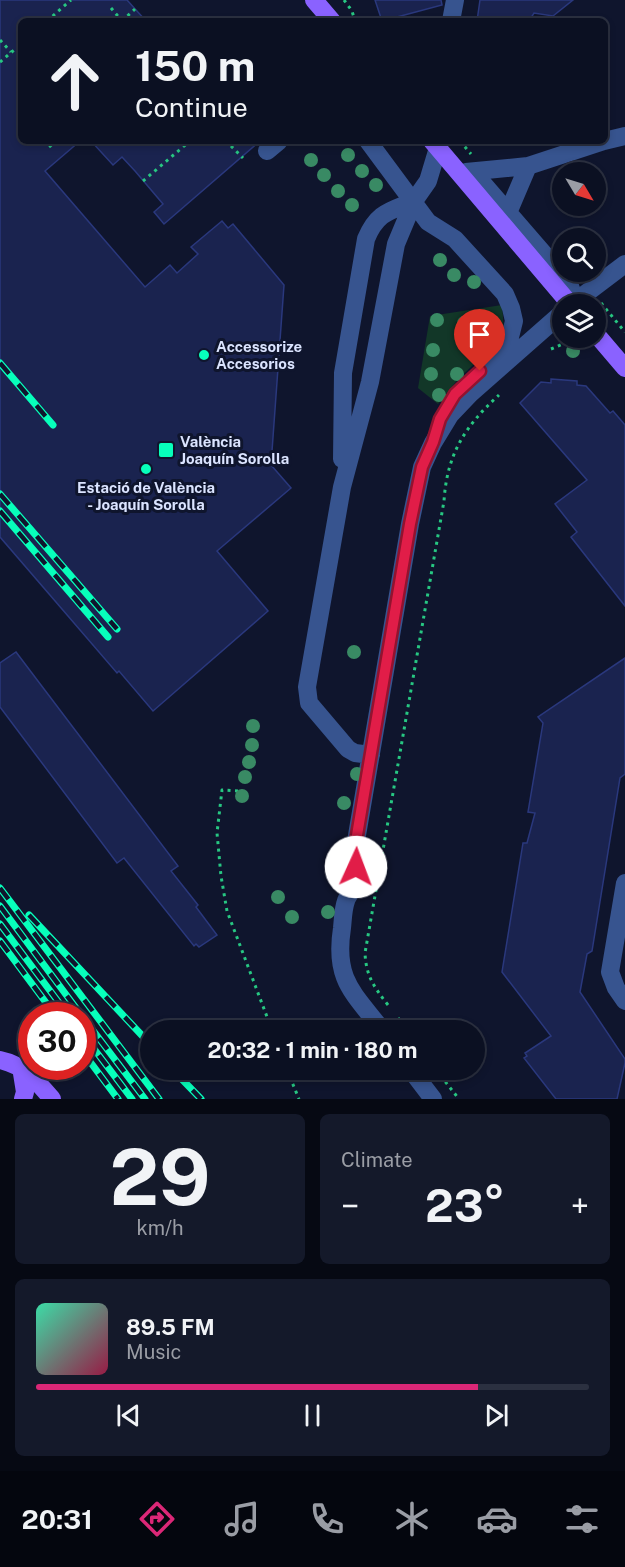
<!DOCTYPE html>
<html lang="en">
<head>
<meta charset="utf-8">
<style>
  :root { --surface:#0b1022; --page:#14192a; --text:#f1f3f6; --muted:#9a9da5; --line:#2b3040; --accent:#db2777 }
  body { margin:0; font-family:"Public Sans",sans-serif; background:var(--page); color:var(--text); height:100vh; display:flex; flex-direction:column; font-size:22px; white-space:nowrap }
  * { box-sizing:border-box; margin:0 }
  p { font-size:20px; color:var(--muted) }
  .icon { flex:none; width:33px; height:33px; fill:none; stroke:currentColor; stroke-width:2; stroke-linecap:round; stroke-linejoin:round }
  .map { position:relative; height:1099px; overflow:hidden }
  .panel { display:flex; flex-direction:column; gap:15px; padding:15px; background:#060913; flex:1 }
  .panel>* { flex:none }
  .banner { position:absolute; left:18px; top:18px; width:590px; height:126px; border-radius:9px; box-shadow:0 3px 9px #0003,0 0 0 2px var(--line); background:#0b1022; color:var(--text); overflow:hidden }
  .needle { width:39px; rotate:128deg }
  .fabs { position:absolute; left:552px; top:162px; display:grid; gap:12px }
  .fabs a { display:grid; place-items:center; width:54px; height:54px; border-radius:50%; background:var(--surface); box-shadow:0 3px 9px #0003,0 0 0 2px var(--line); font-size:30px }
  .speed { position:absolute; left:18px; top:1002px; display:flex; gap:12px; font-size:30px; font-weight:700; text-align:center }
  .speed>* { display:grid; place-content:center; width:78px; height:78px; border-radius:50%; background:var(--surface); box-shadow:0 3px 9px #0003,0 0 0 2px var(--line); line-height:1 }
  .speed .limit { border:9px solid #d22; background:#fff; color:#111 }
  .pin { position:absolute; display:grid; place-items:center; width:51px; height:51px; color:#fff; margin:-62px -26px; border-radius:50% 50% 50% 0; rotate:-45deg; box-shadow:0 0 6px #0007 }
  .pin .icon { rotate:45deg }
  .me { position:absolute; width:66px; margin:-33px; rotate:2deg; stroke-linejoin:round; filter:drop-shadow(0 0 4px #0008) }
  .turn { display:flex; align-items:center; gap:21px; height:126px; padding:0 18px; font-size:27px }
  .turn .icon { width:78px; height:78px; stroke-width:2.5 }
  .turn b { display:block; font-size:42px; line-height:51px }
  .big { font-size:45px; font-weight:700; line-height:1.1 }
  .panel .tile { flex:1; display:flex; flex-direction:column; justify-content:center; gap:9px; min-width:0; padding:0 21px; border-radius:9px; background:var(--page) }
  .panel .dial { align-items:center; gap:0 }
  .dial b { font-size:78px; line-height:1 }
  .song { display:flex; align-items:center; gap:18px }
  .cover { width:72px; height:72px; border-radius:9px; background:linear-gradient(135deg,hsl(160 70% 55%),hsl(340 70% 35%)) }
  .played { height:6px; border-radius:3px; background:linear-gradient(90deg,var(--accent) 80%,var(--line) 80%) }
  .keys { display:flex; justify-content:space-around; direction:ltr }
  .heat { display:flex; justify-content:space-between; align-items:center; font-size:33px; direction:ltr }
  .panel .tiles { flex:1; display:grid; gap:15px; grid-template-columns:1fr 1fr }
  .tile:last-child { grid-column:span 2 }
  .trip { position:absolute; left:140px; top:1020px; width:345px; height:60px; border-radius:30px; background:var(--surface); box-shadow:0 3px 9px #0003,0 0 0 2px var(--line); font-weight:700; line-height:60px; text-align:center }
  .dock { display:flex; height:96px; justify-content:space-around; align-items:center; background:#04060e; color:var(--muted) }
  .dock .icon { width:42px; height:42px }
  .dock .current { color:var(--accent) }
  .dock b { font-size:27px; color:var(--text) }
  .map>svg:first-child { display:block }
</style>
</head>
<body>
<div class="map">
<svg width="625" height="1099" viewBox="0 0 625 1099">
  <rect width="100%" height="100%" fill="#0f152d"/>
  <path fill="#123728" d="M502,305L504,329L497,343L459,378L438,404L418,388L430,316Z"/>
  <path fill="#1a234f" stroke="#2a387d" stroke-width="1.5" d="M0,0H127L146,21H21V141H80L45,171L145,287L170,265L177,273L198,254L191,247L222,221L228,228L233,224L284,285L271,465L291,488L217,551L268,611L153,711L119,671L117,673L0,537Z
    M375,0H441L442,5L382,21Z
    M480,0H573L553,16L534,13L529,21H477Z
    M91,141H260L164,224L154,212L163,204L135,171L122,157L113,165Z
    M551,379L577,381V385L586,386L610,413L613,411L625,425V606L571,537L577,532L555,504L587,480L520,403L541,382L551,383Z
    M16,652L178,866L171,871L198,905L196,907L217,935L199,947L196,944L194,946L124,858L117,863L0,707V663Z
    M625,658V774L620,778L592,951L587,954L580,992L625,1059V1063L617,1099H556L524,1058L527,1056L525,1053L551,1036L502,972L523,843H527L535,813L528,812L543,723L538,717Z"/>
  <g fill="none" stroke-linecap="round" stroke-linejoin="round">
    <path stroke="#27c782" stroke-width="3" stroke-dasharray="3 4.5" stroke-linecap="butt" d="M344,0L352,11L355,21
      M111,8L122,21
      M47,21L71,0
      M122,21L135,9
      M0,40L11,52
      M0,62L21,44
      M18,111L21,108
      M460,141L471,154
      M231,146L243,158
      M49,147L56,141
      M143,181L190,141
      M601,303L625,332
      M551,349L577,338
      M238,791L222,790L217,833L221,876L227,911L272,1030
      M388,1005C374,987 366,976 365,953L444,501C447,454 465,426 499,395
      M398,1018L407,1030
      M287,1070L299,1099
      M436,1070L459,1099"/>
    <path stroke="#37548f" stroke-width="18" d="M451,21L455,0
      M368,141L428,222L455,239L505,294L511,308L514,321L510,337L502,350L486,365
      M604,141L625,136
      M267,151L279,141
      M466,172L528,166L604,141
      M473,172L569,283L572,292L571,304
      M505,220L528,166
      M572,304L625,264
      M342,459L343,373L366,239C377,212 390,211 414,201
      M371,755L355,753L348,749L309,703L307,687L342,487L370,382L396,244L414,201L428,181L440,141
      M625,883L610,972L616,988L625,1001
      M382,1030C353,992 334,980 342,928C343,919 343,909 346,901C347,897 349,896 350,893C356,879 355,862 355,847L410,524L422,467L433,443L450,415L470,394L562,313
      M411,1070L433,1099"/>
    <path stroke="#8a62ff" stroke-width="18" d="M314,0L332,21
      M432,141L570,304
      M596,334L625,368
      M0,1060C24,1065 37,1081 52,1099
      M21,1067L25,1092L23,1099"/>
    <g stroke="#07ffbb" stroke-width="7">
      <path id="rail" d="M0,363L53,425
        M0,494L117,629
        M0,511L108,637
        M0,888L159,1099
        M0,906L82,1016
        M29,915L150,1044
        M0,924L69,1016
        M0,941L56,1016
        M82,1016L145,1099
        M82,1033L132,1099
        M82,1051L118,1099
        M173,1070L201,1099"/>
    </g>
    <use href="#rail" stroke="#0f152d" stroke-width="4.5" stroke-dasharray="14" stroke-linecap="butt"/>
  </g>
  <g fill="#398a64">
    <circle cx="348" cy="155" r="7"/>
    <circle cx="311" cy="160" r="7"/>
    <circle cx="362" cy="171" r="7"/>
    <circle cx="324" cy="175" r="7"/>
    <circle cx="376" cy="185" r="7"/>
    <circle cx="338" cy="191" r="7"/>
    <circle cx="352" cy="205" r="7"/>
    <circle cx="440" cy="260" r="7"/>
    <circle cx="454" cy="275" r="7"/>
    <circle cx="474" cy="282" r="7"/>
    <circle cx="437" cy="320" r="7"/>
    <circle cx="464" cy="323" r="7"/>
    <circle cx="433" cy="350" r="7"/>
    <circle cx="573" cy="351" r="7"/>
    <circle cx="431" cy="374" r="7"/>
    <circle cx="457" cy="374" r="7"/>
    <circle cx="439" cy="395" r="7"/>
    <circle cx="354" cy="652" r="7"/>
    <circle cx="253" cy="726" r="7"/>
    <circle cx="252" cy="745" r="7"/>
    <circle cx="249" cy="762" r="7"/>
    <circle cx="357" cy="774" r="7"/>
    <circle cx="245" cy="777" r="7"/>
    <circle cx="242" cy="796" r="7"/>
    <circle cx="344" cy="803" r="7"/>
    <circle cx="278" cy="897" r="7"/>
    <circle cx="328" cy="912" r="7"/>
    <circle cx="292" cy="917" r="7"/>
  </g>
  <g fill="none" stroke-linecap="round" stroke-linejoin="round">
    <g stroke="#92132f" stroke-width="15">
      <path id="route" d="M356,867L355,847L410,524L422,467L433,442L440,419L455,394L480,371"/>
    </g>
    <use href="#route" stroke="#e11d48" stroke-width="10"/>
  </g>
  <g fill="#07ffbb" stroke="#0f152d" stroke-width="2">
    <circle cx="204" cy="355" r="6"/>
    <rect x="158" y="442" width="16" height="16" rx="3"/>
    <circle cx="146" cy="469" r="6"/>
  </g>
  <g text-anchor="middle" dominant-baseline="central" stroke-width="6" stroke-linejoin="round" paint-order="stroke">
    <g font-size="15" font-weight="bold" fill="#dbe4ff" stroke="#0f152d" text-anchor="start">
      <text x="216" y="346">Accessorize<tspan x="216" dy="17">Accesorios</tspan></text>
      <text x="180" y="441">València<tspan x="180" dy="17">Joaquín Sorolla</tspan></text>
      <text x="146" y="487" text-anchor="middle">Estació de València<tspan x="146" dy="17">- Joaquín Sorolla</tspan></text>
    </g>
  </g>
</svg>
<div class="fabs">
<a><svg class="needle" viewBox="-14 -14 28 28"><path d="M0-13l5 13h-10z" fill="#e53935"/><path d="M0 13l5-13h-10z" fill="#9a9da5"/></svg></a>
<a><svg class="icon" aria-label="search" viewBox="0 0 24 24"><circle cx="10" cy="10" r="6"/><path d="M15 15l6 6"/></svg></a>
<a><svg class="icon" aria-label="layers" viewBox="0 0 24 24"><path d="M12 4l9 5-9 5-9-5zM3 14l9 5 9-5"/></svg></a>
</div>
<div class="speed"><div class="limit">30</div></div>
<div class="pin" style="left:480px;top:371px;background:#d93025"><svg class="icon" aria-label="arrive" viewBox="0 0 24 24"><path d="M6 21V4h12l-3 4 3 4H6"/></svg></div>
<svg class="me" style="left:356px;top:867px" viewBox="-20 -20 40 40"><circle r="19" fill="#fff"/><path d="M0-13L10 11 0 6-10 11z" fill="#e11d48"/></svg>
<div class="trip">20:32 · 1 min · 180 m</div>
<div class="banner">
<div class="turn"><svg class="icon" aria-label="ahead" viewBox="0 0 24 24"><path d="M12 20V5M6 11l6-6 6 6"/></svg><div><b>150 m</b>Continue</div></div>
</div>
</div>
<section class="panel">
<div class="tiles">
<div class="tile dial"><b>29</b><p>km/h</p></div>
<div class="tile"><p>Climate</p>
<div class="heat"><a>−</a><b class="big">23°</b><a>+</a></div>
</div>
<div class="tile">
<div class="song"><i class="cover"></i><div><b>89.5 FM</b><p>Music</p></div></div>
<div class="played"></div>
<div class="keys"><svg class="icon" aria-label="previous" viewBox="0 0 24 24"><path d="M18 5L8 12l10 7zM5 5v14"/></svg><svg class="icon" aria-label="pause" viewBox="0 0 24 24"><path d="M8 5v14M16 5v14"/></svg><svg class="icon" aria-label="next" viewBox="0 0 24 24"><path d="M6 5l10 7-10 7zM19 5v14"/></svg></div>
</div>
</div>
</section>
<nav class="dock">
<b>20:31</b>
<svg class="icon current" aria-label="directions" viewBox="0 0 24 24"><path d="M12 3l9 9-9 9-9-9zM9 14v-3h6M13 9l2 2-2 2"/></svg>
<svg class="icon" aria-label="music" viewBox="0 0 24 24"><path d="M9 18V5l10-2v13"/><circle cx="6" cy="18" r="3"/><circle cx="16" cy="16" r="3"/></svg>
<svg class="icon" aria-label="phone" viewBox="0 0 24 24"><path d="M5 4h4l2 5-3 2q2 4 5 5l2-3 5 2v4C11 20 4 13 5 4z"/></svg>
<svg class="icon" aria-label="climate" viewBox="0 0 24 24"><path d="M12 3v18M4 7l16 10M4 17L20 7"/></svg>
<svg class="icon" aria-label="car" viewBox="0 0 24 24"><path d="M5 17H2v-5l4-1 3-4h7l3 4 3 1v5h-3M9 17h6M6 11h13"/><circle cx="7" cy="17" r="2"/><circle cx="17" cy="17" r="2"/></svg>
<svg class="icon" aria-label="filters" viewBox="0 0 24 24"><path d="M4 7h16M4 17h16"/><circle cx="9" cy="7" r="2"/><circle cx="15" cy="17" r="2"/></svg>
</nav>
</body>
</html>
